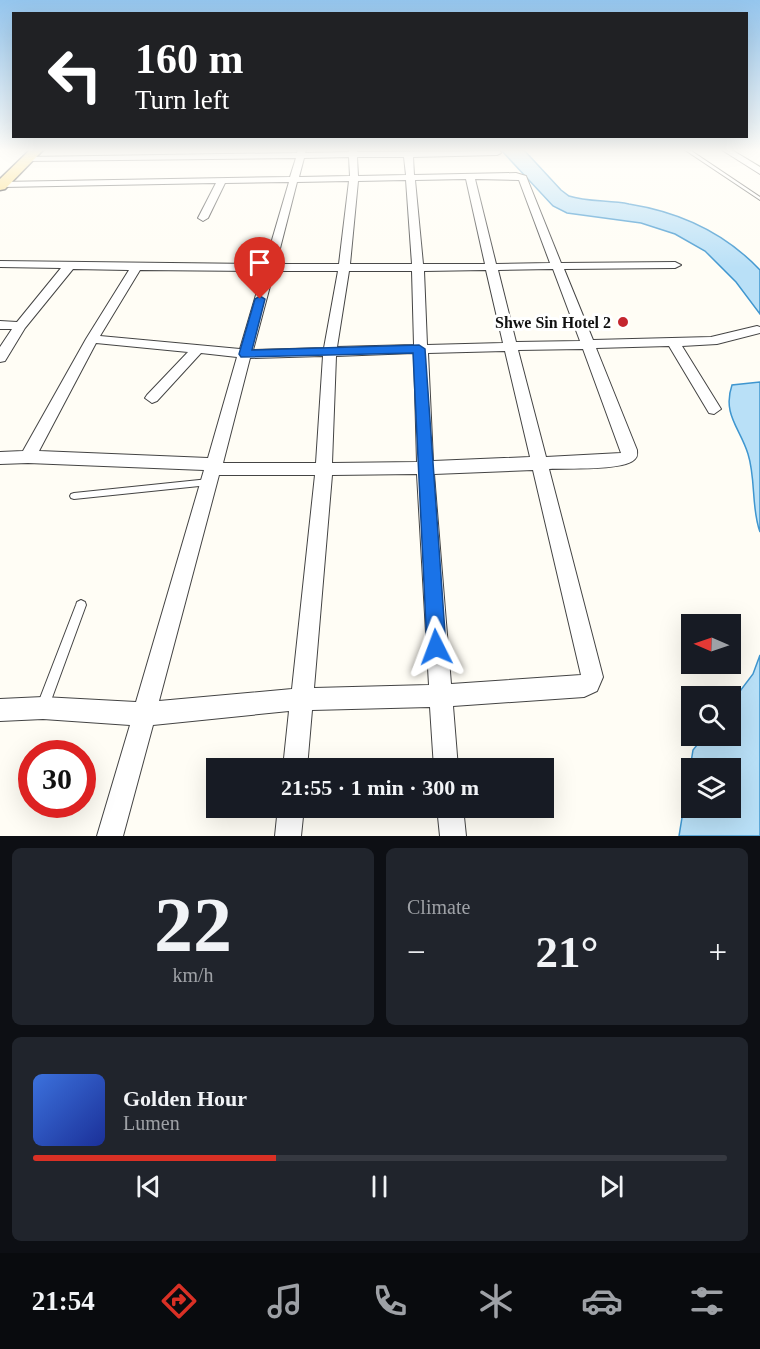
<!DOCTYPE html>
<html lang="en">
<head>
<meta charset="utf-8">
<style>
  :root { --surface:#171b24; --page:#20242c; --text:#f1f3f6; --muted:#9ea1a6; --line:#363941; --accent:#d93025 }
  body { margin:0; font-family:Georgia,serif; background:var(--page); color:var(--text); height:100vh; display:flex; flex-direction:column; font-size:22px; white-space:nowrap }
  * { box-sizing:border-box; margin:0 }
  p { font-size:20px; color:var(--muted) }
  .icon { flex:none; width:33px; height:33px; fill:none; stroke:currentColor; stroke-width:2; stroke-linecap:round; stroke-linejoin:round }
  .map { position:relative; height:836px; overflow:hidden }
  .drawer { display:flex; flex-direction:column; gap:12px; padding:12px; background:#0d0f14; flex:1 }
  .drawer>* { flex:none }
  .hud { position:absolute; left:12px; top:12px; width:736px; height:126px; border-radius:0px; box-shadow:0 6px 24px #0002; background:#202124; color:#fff; overflow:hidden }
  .needle { width:39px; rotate:272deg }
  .controls { position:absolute; left:681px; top:614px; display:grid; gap:12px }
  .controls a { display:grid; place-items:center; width:60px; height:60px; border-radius:0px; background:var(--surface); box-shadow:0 6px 24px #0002; font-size:30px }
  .speed { position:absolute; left:18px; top:740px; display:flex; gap:12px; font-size:30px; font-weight:700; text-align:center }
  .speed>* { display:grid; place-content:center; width:78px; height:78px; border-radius:50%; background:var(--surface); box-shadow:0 6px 24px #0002; line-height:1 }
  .speed .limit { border:9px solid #d22; background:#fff; color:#111 }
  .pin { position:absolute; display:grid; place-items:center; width:51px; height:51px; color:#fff; margin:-62px -26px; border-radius:50% 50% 50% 0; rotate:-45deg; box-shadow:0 0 6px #0007 }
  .pin .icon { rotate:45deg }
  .me { position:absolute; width:66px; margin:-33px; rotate:357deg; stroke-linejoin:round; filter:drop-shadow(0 0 4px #0008) }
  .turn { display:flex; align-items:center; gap:21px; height:126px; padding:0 24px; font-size:27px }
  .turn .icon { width:78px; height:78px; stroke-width:2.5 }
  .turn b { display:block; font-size:42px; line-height:51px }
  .big { font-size:45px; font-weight:600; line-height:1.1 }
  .drawer .card { flex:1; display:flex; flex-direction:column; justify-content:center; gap:9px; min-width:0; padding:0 21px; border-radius:9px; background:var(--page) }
  .drawer .dial { align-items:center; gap:0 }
  .dial b { font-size:78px; line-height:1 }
  .song { display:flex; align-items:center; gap:18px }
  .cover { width:72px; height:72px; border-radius:9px; background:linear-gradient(135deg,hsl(220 70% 55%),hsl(230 70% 35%)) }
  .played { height:6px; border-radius:3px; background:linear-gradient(90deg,var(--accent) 35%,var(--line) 35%) }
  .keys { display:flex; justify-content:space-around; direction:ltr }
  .heat { display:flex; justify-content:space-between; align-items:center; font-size:33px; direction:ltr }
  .drawer .tiles { flex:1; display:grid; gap:12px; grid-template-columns:1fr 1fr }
  .card:last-child { grid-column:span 2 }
  .trip { position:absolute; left:206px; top:758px; width:348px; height:60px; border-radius:0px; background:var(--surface); box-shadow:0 6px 24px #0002; font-weight:600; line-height:60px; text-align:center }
  .tab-bar { display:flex; height:96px; justify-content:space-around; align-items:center; background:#090b0e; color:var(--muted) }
  .tab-bar .icon { width:42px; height:42px }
  .tab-bar .on { color:var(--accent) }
  .tab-bar b { font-size:27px; color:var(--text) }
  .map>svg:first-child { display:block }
</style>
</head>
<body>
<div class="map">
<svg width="760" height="836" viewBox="0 0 760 836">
  <rect width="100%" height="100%" fill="#fffdf5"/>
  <path fill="#b9e0f7" stroke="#3f96cf" stroke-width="1.5" fill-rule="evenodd" d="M501,150H524L561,190L569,196C587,202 610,200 629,204C679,212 725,233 760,270V314L736,282L705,251L675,234L641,223L567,213L553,206Z
    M760,382V532C751,508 756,479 748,454C740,428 722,414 732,385Z
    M760,655V836H679L693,750L705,735H730L731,703L753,674ZM692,768H730V807H692Z"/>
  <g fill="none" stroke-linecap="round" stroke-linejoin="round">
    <g stroke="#444" stroke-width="2">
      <path id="service" d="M690,150L760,197V200L685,150Z
        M209,479L212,480L213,482L212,484L209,485L74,499L71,498L70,496L71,494L74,493Z
        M81,600L85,602L86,605L49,706L47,710L43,712L39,710L37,706L76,605L77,602Z"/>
    </g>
    <g stroke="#444" stroke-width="2">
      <path id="minor" d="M298,150H306L305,153L349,152V150H357V152L500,151L501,153L497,155L413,157L414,175L516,173L526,176L561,263L675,262L681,265L675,268L564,269L593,340L711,337L757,326L760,327V333L717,344L682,346L721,409L714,414L709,413L669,346L596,348L637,450C637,454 638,456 635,459C626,471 565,468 549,469L603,677L597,691L584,697L453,706L458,768H434L430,707L312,710L307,768H283L289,711L153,725L123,836H97L130,725L43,719L0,721V699L43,697L136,702L204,470L28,463L0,464V452L23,451L86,339L129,270L73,269L25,328L5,361L0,362V347L12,329H0V321L17,322L61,268L0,267V261L265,264L289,182L225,183L208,218L203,221L198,218L216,183L3,187L0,186V182L290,177L296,158L29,161L25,159L29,157L297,153ZM349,157L350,176L299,177L304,158ZM357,157H404L406,175L358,176ZM466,179L485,264H423L415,180ZM475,179L519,180L550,263L496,264ZM406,180L412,264H350L358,181ZM349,181L339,264H276L297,182ZM553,269L580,341L516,342L498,270ZM140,270L263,271L240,349L100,336ZM486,270L503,343L427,345L424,271ZM274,271H338L324,348L253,350ZM349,271H412L414,345L337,347ZM96,343L188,352L147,395L145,398L152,403L157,401L201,353L237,357L208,458L39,451ZM583,349L621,453L546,457L518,350ZM505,351L530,457L433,461L428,353ZM414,353L417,462L332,463L336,356ZM323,356L316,463H223L250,358ZM533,470L581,675L451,684L434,474ZM417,474L429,685L314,688L332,475ZM219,475H315L292,689L159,701Z
        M722,150H732L760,167V174Z
        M278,807H304L301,836H275Z
        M437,807H463L466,836H440Z"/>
    </g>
    <g stroke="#222" stroke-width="3">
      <path id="primary" d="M30,150H43L5,189L0,190V179Z"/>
    </g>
    <use href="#service" fill="#fff" fill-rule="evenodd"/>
    <use href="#minor" fill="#fff" fill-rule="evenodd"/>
    <use href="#primary" fill="#f9d66b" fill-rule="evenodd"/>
  </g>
  <linearGradient id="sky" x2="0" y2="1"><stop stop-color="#95c6ee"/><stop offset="0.56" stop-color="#fffefa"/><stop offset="1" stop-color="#fffefa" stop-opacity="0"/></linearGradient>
  <rect width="760" height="268" fill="url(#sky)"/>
  <path fill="#1a73e8" stroke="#114b97" stroke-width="1.5" d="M260,296L265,299L252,350L419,345L425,349L446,647L443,654L436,657L429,654L427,647L413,353L241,357L239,354L255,299Z"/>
  <circle fill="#c4262e" stroke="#fff" stroke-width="2" cx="623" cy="322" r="6"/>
  <g text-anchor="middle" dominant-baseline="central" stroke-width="6" stroke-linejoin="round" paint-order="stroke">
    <g font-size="16" font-weight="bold" fill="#111" stroke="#fff" text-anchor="end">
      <text x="611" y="322">Shwe Sin Hotel 2</text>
    </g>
  </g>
</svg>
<div class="controls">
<a><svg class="needle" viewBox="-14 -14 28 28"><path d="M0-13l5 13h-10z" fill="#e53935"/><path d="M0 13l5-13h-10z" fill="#9ea1a6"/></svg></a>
<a><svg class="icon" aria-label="search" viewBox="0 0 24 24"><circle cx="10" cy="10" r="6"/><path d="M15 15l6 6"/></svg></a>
<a><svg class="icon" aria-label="layers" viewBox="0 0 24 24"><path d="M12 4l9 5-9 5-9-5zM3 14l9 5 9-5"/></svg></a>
</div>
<div class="speed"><div class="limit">30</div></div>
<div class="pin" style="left:260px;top:299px;background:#d93025"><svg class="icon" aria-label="arrive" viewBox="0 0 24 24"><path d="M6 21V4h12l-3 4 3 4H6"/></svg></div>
<svg class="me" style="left:436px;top:647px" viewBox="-20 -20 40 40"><path d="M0-17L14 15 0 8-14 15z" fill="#1a73e8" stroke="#fff" stroke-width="4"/></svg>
<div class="trip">21:55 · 1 min · 300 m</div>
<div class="hud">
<div class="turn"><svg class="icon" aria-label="left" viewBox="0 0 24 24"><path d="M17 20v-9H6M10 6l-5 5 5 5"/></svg><div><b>160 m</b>Turn left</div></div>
</div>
</div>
<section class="drawer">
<div class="tiles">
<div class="card dial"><b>22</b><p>km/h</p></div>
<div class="card"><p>Climate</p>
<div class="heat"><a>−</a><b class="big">21°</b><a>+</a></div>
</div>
<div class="card">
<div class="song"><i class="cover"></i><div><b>Golden Hour</b><p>Lumen</p></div></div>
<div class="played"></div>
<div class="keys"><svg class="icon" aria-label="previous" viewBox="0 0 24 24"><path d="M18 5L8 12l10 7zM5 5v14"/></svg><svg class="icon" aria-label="pause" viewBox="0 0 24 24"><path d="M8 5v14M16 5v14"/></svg><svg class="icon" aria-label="next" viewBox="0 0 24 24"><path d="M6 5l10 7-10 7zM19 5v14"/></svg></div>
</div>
</div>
</section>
<nav class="tab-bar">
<b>21:54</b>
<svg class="icon on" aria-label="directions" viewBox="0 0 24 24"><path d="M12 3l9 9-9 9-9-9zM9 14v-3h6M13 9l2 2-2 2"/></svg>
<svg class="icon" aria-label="music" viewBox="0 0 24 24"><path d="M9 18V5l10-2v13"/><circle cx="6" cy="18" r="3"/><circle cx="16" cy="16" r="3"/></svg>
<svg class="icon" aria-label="phone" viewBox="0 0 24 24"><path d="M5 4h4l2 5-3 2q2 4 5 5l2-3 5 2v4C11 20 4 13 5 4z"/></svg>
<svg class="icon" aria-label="climate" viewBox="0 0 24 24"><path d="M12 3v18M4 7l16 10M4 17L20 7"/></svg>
<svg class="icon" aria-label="car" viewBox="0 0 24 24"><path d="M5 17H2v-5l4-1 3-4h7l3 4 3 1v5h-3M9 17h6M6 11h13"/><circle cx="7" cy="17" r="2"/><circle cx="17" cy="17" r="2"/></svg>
<svg class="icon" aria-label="filters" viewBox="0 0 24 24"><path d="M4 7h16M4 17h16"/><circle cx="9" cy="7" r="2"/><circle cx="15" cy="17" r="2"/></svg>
</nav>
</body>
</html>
